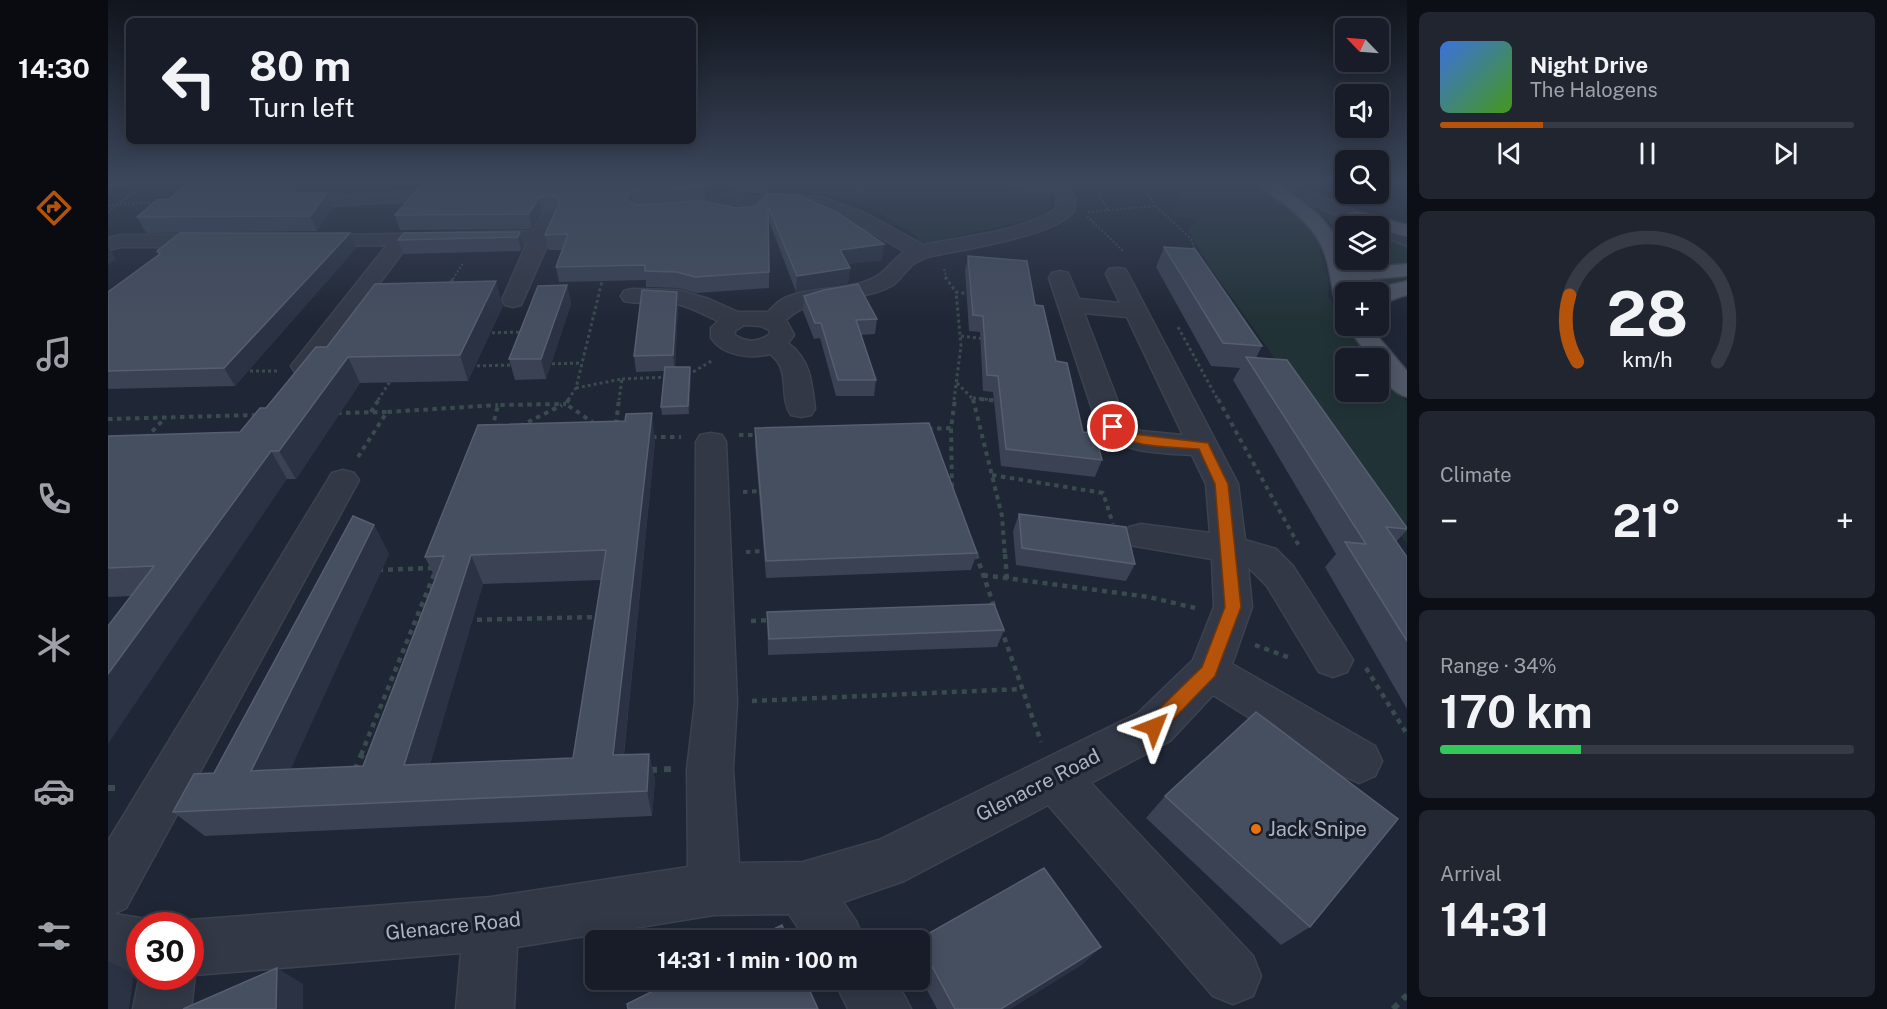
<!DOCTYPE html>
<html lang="en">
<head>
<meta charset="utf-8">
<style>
  :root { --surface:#171c28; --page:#202530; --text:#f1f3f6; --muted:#9ea1a8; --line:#363a45; --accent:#b45309 }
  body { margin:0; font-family:"Public Sans",sans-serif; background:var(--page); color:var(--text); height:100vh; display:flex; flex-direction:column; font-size:22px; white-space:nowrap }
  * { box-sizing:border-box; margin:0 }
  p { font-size:20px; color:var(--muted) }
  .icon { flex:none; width:33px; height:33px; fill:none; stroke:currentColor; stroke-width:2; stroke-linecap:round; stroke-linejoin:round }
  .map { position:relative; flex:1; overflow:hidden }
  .panel { display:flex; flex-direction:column; gap:12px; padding:12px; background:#0d0f16; width:480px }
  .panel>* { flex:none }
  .guide { position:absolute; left:18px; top:18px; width:570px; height:126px; border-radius:9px; box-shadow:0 3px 15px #0003,0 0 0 2px var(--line); background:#171c28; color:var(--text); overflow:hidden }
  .needle { width:39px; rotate:295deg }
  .fabs { position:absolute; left:1227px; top:18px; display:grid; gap:12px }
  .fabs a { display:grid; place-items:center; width:54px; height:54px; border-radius:9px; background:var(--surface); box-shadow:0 3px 15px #0003,0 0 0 2px var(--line); font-size:30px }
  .speed { position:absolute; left:18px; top:912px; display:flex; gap:12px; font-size:30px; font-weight:700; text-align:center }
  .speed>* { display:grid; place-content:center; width:78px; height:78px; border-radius:50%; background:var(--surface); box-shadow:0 3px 15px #0003,0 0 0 2px var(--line); line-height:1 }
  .speed .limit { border:9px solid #d22; background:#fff; color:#111 }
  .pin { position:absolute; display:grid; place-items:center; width:51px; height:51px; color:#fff; margin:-26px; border:3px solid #fff; border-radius:50%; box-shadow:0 2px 6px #0007 }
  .me { position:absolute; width:66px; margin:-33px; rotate:45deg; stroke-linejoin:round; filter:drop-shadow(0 0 4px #0008) }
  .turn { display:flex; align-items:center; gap:21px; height:126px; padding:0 24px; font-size:27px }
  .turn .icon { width:78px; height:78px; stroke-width:2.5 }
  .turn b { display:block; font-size:42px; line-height:51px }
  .big { font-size:45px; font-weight:700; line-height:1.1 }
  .panel .card { flex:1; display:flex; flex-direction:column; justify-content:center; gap:9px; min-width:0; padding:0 21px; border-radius:9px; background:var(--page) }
  .panel .dial { align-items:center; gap:0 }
  .dial svg { height:156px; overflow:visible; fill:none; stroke:var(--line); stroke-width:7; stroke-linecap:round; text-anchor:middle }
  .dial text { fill:var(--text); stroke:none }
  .song { display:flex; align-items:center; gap:18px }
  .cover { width:72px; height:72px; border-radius:9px; background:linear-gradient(135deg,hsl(220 70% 55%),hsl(100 70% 35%)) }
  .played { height:6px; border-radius:3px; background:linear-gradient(90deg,var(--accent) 25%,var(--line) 25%) }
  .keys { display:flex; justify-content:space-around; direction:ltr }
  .heat { display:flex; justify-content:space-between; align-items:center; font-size:33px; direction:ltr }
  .charge { height:9px; border-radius:4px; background:linear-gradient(90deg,#34c759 34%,var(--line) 0) }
  .trip { position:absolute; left:477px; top:930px; width:345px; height:60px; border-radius:9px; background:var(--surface); box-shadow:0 3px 15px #0003,0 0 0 2px var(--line); font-weight:700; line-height:60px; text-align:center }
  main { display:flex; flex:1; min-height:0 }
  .tab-bar { display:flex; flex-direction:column; width:108px; justify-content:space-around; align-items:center; background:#090b10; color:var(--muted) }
  .tab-bar .icon { width:42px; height:42px }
  .tab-bar .on { color:var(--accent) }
  .tab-bar b { font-size:27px; color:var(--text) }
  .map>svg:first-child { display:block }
</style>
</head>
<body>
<main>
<nav class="tab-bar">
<b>14:30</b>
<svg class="icon on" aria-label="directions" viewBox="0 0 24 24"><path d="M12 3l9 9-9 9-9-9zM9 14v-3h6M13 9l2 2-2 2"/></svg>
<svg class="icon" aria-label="music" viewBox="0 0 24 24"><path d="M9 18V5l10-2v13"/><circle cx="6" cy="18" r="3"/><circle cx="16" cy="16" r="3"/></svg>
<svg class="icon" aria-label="phone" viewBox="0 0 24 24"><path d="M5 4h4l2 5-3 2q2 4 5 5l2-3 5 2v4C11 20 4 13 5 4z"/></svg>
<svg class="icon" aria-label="climate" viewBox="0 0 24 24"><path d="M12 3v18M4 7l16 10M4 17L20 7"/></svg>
<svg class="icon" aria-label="car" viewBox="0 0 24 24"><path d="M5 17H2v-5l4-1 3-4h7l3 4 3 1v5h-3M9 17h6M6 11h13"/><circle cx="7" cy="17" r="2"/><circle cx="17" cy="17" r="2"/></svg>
<svg class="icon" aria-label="filters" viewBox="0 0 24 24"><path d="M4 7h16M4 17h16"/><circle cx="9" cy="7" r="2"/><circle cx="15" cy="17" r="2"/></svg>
</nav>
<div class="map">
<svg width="1299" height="1009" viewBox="0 0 1299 1009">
  <rect width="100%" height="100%" fill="#1f2635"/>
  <path fill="#213236" d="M665,183H938L944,204L938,212L925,219L819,243L809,241L811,238L765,209L743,201L721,196L677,192Z
    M1068,183H1153L1196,218L1210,239L1221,280L1220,296L1238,326L1264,358H1238V392H1270L1271,367L1299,402V544L1101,266L1080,230L1089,220L1066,216L1071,186Z
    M1199,202L1259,226H1238L1237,248L1226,226Z
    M1271,231L1299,244V264L1246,268L1242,260H1270Z
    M1299,272V280C1281,282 1267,292 1249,292L1252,280Z"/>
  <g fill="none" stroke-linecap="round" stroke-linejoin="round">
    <g stroke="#3c424f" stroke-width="3">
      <path id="minor" d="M900,183H959L967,198L966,211C949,236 850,250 819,257C813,260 807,262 803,266C796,272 791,282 783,286C750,304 706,293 678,320L686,335L680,343C703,360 704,384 707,409L703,415L693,417L683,415C670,396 684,370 662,354C642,359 615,356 603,338V328L610,321C597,315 583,307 569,304C552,301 533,305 516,301L513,296L516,291L524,289L570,290L601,299L630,312H659C664,309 668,303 673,300C698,285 744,292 769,276C780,270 785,258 797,252C750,224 715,201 658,206C650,227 608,225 596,209L600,200L622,193L646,197L673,194L716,198L759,214L815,245C857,236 912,232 948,209L949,198L947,192L908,188L902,187ZM624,203L639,207L628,210L615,207ZM636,325L653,326L661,330L662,334C650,343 639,343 627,335V331Z
        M1161,183H1183L1299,233V246L1270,234V226H1254L1163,187Z
        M298,192L304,193L307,197L304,201L202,207L196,206L193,202L196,198L202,197Z
        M443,210L450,212L452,216L413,305L405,307L397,305L394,300L419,243L300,245L205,372L196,374L187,372L183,366L279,245L200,246L193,244L190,240L193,236L425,231L436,212Z
        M13,235H107L114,237L117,241L114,245L107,247H13L0,250V238Z
        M1009,268L1017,269L1020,274L1130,484L1137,540L1168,549L1185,566L1245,660L1239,672L1225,677L1211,672L1159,586L1140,567L1144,607L1124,664L1267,746L1274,761L1267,776L1251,783L1235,776L1105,695L1062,741L983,783L1145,956L1153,976L1145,996L1125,1004L1105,996L940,805L796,881L735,902L748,921L756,940H698L681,914L606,915L409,947L406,1009H348L353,953L87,975L83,1009H25L32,974V976H82V926H70L82,920L383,897L580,867L579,769L587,702L588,442L592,435L603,433L614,435L618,442L629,702L625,769L631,863L695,862L771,840L1030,713L1085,660L1106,607L1104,559L1021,545L1016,536L1021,527L1033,524L1102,533L1098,484L1084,455C1055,453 1009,454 990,427L941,278L944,273L952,271L960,273L971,299L1012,303L998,274L1001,269ZM976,313L1019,317L1075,435L1033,431L1018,423Z
        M235,470L246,473L251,480L18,908L6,914L32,918L51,926H32V972L0,967V841L224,473Z
        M726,980H788L803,1009H740Z"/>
    </g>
    <g stroke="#3c424f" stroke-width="3">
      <path id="major" d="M1151,183H1170L1210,214L1230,239L1244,272L1262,267L1299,264V276L1265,279L1247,286L1248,292H1238V308L1230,306L1227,301C1218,254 1219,239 1180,207C1171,199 1156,192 1151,183Z
        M1247,211L1299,225V237L1270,229V226L1240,221L1238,217L1240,213Z
        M1299,281V295C1289,297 1281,302 1270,305V292H1263L1269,288Z
        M1238,325L1261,326L1299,371V397C1283,393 1270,375 1270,358H1262Z"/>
    </g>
    <path stroke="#394b4f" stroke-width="2" stroke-dasharray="2 2" stroke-linecap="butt" d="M739,183L760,194
      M985,183L1000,210
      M0,205L50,202
      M1048,206L1083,239L1086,247L1083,252
      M0,212L38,183
      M980,212L1048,206L1032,183
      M979,216L1015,251
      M836,269L839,279
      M345,279L355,263"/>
    <path stroke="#394b4f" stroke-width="3" stroke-dasharray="3 3" stroke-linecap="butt" d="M837,277L848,292L862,294
      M340,287L346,277
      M1070,327L1110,400
      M378,333L416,332
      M853,336L877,339
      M438,364L473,363
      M363,366L406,365
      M136,371H170
      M580,375L605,360
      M514,379L559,377
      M849,383L866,400
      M468,388L514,379L511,400
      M865,398L885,400
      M270,400L283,380
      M460,400L468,388L495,277
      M846,400L853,346L848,292"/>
    <path stroke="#394b4f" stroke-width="4" stroke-dasharray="4.5 4.5" stroke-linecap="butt" d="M461,399L458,404L487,424
      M865,399L894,516L897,556
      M872,399L891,401
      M1110,399L1191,546
      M263,412L271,399
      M229,413L279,412
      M0,419L149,415
      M508,424L511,399
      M412,426L454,405
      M384,429L390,405L458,404
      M820,429L843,428
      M631,435H650
      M544,437H573
      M38,438L57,418
      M250,457L279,412L390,405
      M884,475L995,493L1005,524
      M844,487L843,428L847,399
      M635,492L654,491
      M867,551L869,556
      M638,552L658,551"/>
    <path stroke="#394b4f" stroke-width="4.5" stroke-dasharray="5 5" stroke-linecap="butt" d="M868,554L886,606
      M897,554L899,579
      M270,570L325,568
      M875,575L1041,597L1087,608
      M359,620L490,617
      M643,621L662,620
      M893,628L933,742
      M1147,645L1182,658
      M1258,668L1299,734
      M644,701L913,689
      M253,755L327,572"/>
    <path stroke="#394b4f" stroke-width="6" stroke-dasharray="7 7" stroke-linecap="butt" d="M542,770L564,769
      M247,771L254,754
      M0,788H13
      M1285,1009L1299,995"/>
    <use href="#minor" fill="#323846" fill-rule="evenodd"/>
    <use href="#major" fill="#505766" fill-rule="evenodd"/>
  </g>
  <path fill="#3a4254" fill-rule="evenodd" d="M0,183H24L19,187L0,188Z
    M315,183H660V194L774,260L740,264L742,268L740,283L688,292L661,221V288L588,293L570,288L538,287V280L451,282L448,267L454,250H440L437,235L448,210L434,211L424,229L292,230L287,215ZM621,191L659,194L648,206L631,208L529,205L597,201Z
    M235,193L219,194L224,208L209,231L38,233L29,217L61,199Z
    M412,232L416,245L413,251L295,254L290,240Z
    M1056,247L1154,346L1148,358L1299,528V530L1288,542L1299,557V709L1217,567L1228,554L1125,380L1132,368L1103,366L1048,267Z
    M248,248L127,386L0,389V292L51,254Z
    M860,256L927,305L975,432L994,460L987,477L893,466L885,392L875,391L872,332L861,331L857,271Z
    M459,285L463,304L438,379L407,380L401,359Z
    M696,296L769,319L767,334L753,335L768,380L766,396H728L712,338L706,339L695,311Z
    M395,306L360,381L252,383L188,479H179L23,596L0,597V436L132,432L158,408L219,347Z
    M570,307L567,367H582L583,375L581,414L554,415L553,407L556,371L528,372L526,356Z
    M647,428L869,553L863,570L658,578L647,445Z
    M547,441L516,755L541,754L547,780L544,816L97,836L65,812L106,773L266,525L281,554L182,769L255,766L327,578L317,557ZM493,580L465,758L322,764L375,584Z
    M911,514L1027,564L1018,581L908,565L905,531Z
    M659,612L896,630L889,647L660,655Z
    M1057,796L1202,927L1173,945L1038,818Z
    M809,940L975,964L902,1009H829L812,977V940Z"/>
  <path fill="#2a3243" d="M16,183H24L19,187Z
    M188,183H242L235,193L219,194L224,208L209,231L202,216L191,202L184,187Z
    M607,183H621V191L597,201V187Z
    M523,191L525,205L521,212L519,198Z
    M431,197L434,211L424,229L421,214Z
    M412,232L416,245L413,251L410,237Z
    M242,233L248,248L127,386L116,368Z
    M776,244L774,260L731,265L732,250Z
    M0,247L8,259L0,265Z
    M742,268L740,283L688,292L689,276Z
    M388,281L395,306L360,381L352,355Z
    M459,285L463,304L438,379L433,359Z
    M569,292L570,307L567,371L565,355Z
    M240,357L252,383L188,479L171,451Z
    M582,367L583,375L581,414L580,406Z
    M544,413L547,441L513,781L505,755Z
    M163,451L179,479L0,744V674Z
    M266,525L281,554L170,797L143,771Z
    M363,555L375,584L314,791L296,765Z
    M541,754L547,780L544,816L539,791Z
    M993,947L975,964L902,1009H893Z
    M0,961L26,973L21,1009H0Z
    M169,968L195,984V1009H168Z"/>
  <path fill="#464f60" stroke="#565e70" stroke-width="1.5" fill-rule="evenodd" d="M80,183H188L184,187L189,193H219L202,216L29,217L49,200L61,199Z
    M315,183H607L597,187L523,191L519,198L523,203L530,205L591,201L631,208L648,206L659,194L690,195L728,212L776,244L732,250L742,268L689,276L660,206L661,272L587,277L569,272L537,271V265L448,267L460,234L437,235L451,203L447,196L431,197L421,214L287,215Z
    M412,232L410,237L290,240L296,233Z
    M72,233H242L116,368L0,371V292L52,254L49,251Z
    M1056,247L1087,249L1154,346L1115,343Z
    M860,256L919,261L927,305L935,306L948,361L959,363L975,432L987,433L994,460L898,449L890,376L879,375L875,316L865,315Z
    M388,281L352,355L240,357L171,451H163L0,674V626L46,566L0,568V436L132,432L152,408H158L208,347H219L267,284Z
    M750,284L769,319L748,320L768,380H730L713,323H707L696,296L716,290Z
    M459,285L433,359H401L430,286Z
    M534,290L569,292L565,355L526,356Z
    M1138,357L1179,360L1299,528V529L1278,527L1299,557V641L1237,542L1258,544Z
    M557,367H582L580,406L553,407Z
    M544,413L505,755L541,754L539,791L65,812L86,774L106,773L245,516L266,525L143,771L255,766L336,556L317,557L370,425L517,421L518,414ZM498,550L465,758L296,765L363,555Z
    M821,423L869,553L658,561L647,428Z
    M911,514L1018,527L1027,564L914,548Z
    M886,604L896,630L661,639L659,612Z
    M1148,712L1290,819L1202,927L1057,796Z
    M936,868L993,947L893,1009H847L812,944V940H809Z
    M674,925L680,940H643Z
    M169,968L168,1009H75Z
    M567,980H697L710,1009H520L519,1004Z"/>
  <linearGradient id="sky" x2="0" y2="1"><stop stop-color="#11151d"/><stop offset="0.56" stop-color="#3c475c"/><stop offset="1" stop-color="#3c475c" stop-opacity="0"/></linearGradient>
  <rect width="1299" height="324" fill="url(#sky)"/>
  <path fill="#b45309" stroke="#753606" stroke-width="1.5" d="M1005,423C1012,425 1017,432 1025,434L1100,443L1120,484L1133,607L1107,676L1052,733L1046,736L1039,733L1037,727L1039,721L1094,667L1117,607L1107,484L1091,449C1065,447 1014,448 999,427Z"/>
  <circle fill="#e8710a" stroke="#181e2a" stroke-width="2" cx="1148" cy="829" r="6"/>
  <g text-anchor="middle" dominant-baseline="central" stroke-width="6" stroke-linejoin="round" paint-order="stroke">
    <g font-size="20" fill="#acb3c3" stroke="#181e2a">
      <text transform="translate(930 785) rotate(-27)">Glenacre Road</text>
      <text transform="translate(345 926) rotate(-6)">Glenacre Road</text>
    </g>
    <g font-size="20" fill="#acb3c3" stroke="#181e2a" text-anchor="start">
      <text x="1160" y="829">Jack Snipe</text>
    </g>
  </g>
</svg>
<div class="fabs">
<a><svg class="needle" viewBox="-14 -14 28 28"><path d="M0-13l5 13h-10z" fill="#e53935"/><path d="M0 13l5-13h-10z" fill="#9ea1a8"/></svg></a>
<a><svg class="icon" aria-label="sound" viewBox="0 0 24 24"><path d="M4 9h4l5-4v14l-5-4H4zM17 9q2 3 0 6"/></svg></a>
<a><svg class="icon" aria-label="search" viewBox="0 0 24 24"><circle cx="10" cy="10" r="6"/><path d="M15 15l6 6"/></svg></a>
<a><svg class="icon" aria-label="layers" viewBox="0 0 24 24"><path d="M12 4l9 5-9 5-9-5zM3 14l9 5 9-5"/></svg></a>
<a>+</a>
<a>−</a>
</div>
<div class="speed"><div class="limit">30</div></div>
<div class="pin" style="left:1005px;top:427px;background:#d93025"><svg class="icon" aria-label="arrive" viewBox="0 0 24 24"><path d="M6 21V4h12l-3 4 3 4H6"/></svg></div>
<svg class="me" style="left:1046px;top:727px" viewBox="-20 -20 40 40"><path d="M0-17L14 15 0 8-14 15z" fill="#b45309" stroke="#fff" stroke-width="4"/></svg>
<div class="trip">14:31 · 1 min · 100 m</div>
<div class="guide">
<div class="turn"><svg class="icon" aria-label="left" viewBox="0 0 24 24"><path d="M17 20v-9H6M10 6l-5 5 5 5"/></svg><div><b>80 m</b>Turn left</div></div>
</div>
</div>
<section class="panel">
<div class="card">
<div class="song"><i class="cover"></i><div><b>Night Drive</b><p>The Halogens</p></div></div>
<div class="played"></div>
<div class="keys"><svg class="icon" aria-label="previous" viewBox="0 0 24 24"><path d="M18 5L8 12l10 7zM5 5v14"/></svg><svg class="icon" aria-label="pause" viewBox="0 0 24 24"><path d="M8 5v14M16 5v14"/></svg><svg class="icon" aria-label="next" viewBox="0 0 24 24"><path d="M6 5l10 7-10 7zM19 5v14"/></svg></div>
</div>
<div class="card dial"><svg viewBox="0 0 100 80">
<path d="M14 69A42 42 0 1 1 86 69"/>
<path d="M14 69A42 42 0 0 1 10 35" stroke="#b45309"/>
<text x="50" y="56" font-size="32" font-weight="700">28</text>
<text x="50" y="72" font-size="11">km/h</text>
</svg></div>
<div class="card"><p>Climate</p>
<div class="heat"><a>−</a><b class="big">21°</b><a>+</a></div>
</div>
<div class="card"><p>Range · 34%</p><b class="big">170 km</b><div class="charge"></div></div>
<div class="card"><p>Arrival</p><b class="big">14:31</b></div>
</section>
</main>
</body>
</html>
